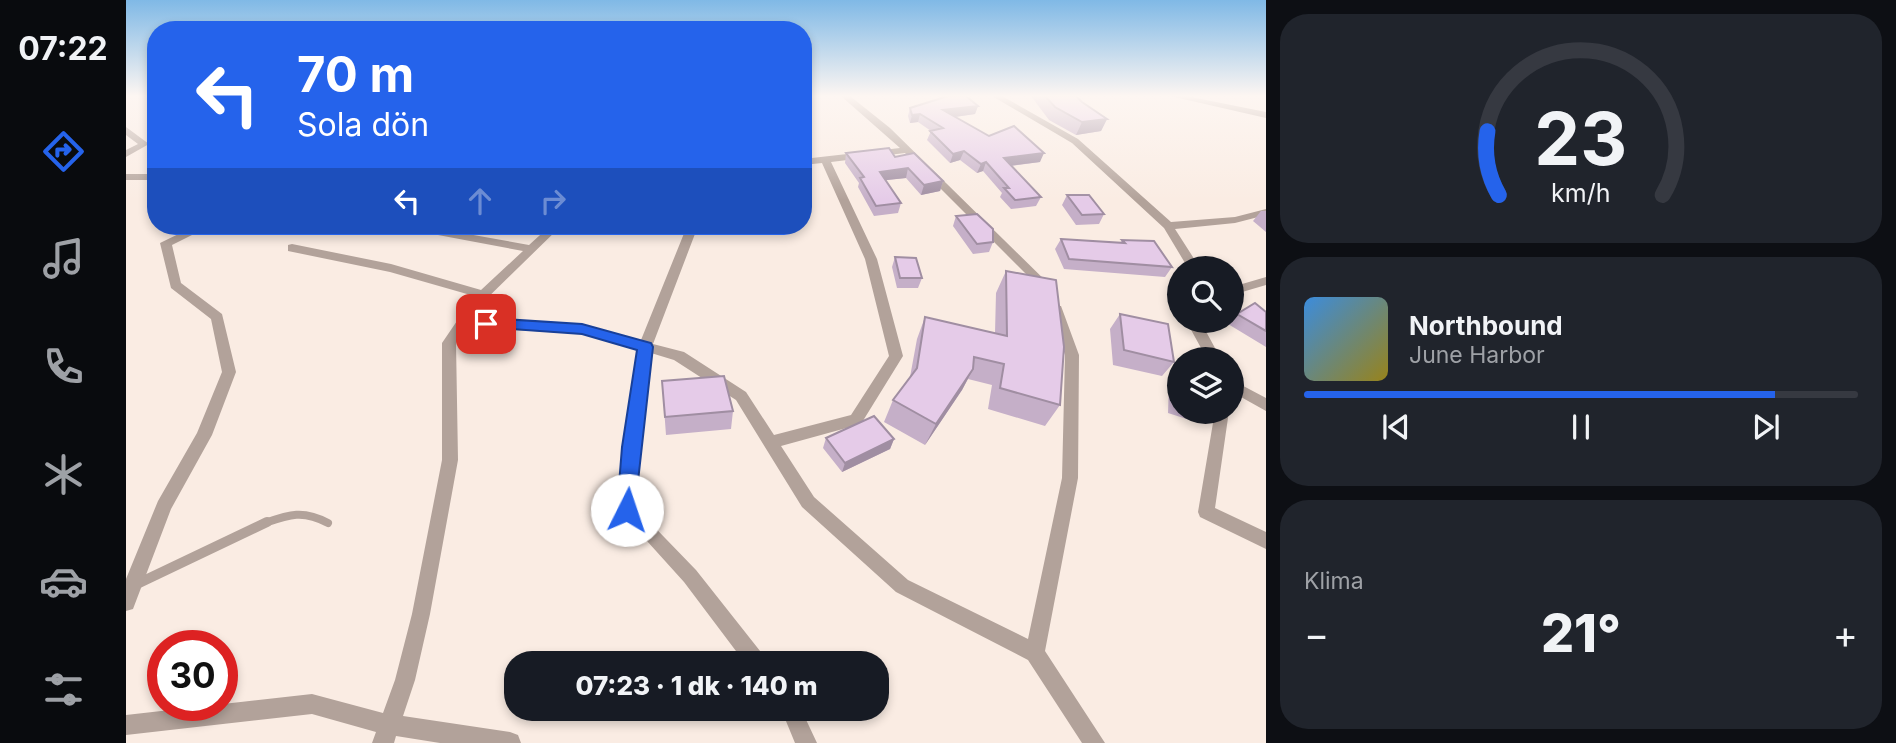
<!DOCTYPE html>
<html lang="tr">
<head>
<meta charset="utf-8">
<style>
  :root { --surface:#171b24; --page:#20242c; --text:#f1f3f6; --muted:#9ea1a6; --line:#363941; --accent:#2563eb }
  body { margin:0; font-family:Inter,sans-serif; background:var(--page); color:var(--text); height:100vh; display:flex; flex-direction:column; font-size:26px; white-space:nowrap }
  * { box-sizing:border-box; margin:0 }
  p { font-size:23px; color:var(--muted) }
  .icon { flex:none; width:38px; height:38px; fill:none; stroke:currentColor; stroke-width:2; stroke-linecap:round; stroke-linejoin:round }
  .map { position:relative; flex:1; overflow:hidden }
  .side { display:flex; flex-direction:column; gap:14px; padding:14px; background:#0d0f14; width:630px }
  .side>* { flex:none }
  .guide { position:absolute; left:21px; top:21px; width:665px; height:214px; border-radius:28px; box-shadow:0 4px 10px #0003; background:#2563eb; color:#fff; overflow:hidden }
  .buttons { position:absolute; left:1041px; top:256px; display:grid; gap:14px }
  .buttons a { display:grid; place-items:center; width:77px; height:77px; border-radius:50%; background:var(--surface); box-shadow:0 4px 10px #0003; font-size:35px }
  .speed { position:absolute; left:21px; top:630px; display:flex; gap:14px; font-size:35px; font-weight:700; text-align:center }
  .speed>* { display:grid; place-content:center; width:91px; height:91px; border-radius:50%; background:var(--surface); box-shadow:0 4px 10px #0003; line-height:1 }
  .speed .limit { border:10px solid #d22; background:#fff; color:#111 }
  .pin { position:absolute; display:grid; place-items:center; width:60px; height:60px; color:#fff; margin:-30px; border-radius:14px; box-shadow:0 4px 10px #0006 }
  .me { position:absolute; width:77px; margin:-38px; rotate:4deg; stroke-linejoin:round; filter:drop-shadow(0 0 5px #0008) }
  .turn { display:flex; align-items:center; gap:24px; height:147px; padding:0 35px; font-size:32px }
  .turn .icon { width:91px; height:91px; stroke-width:2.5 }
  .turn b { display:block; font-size:49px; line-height:60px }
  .lanes { display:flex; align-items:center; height:66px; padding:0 35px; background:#0003; justify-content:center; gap:35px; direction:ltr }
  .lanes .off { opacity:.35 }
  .big { font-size:52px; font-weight:800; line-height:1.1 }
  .side .tile { flex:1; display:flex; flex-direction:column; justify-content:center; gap:10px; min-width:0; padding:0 24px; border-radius:28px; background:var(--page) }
  .side .dial { align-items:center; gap:0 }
  .dial svg { height:182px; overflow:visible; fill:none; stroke:var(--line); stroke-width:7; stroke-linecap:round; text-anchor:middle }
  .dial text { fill:var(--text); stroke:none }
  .song { display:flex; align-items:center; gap:21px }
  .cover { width:84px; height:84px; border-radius:10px; background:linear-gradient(135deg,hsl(210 70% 55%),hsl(50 70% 35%)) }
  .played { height:7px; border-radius:4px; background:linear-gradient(90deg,var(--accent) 85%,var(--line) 85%) }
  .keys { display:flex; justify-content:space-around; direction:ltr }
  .heat { display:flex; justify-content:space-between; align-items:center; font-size:38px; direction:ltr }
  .trip { position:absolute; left:378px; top:651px; width:385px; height:70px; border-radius:28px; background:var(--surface); box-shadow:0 4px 10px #0003; font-weight:800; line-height:70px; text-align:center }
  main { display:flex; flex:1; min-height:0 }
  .menu { display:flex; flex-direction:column; width:126px; justify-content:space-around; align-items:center; background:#090b0e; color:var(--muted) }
  .menu .icon { width:49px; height:49px }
  .menu .selected { color:var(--accent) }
  .menu b { font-size:32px; color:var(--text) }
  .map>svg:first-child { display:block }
</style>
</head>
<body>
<main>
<nav class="menu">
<b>07:22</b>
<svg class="icon selected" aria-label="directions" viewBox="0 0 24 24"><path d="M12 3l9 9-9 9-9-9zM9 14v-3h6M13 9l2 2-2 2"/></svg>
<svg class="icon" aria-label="music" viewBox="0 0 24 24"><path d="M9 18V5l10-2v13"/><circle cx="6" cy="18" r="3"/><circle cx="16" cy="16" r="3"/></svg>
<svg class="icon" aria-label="phone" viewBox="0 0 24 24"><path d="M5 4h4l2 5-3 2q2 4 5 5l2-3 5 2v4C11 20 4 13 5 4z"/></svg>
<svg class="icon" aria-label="climate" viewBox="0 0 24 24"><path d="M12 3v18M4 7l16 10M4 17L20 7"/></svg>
<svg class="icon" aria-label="car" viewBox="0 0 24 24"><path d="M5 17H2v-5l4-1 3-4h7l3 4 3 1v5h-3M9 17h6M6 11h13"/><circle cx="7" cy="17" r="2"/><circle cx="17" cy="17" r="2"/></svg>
<svg class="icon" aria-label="filters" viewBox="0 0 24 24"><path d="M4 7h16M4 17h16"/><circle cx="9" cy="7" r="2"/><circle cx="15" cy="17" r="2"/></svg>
</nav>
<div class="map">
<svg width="1140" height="743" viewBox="0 0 1140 743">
  <rect width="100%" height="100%" fill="#faece3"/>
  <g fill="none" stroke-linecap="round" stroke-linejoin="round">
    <path stroke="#b2a29a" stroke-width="8" d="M136,524C162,515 176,509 202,523"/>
    <path stroke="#b2a29a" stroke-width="10" d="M11,584L141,522"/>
    <path fill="#b2a29a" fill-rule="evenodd" d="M715,96H724L764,128L929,290L927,293H919L779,153L705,162L751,259L777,356L735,424L655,446L688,497L782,580L902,639L936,478L939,355L924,309L925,306H935L953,355L952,478L919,651L979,743H956L902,660L770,592L676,507L610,400L548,360L525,353L513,447L509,507L570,570L638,656L641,663H619L558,582L493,510L497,447L512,349L456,334L340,327L330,343L332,460L304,614L289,680L277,716L384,732L392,735L395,743H314L270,736L268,743H246L250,732L186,714L0,735V715L186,694L257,713L269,680L286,614L316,460V343L348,296L264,272L162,251V245L166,244L265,264L355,290L397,251L280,229L275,226H297L403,245L424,226H435L351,308L345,318L456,324L515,340L561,226H572L527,344L558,352L620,392L648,435L725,415L763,356L739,259L696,163L677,165V159L774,148Z
      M866,96H876L952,139L1045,222L1109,217L1140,209V215L1109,223L1049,229L1074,268H1062L1038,228L946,143Z
      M1044,96H1060L1140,112V118Z
      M0,127L23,144L0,157V150L12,144L0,135Z
      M0,174H30V180H0Z
      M69,226H84L46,245L55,283L96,314L110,372L86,435L45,509L7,609L0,611V579L32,501L71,433L96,372L85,319L45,288L34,243Z
      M1140,277V285L1106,295V287Z
      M1066,320H1079L1077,326L1095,359H1081L1063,326Z
      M1106,380L1140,398V411L1106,392Z
      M1089,411H1103L1089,508L1140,532V549L1074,517L1072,512Z
      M655,709H675L691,743H669Z"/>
  </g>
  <path fill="#c5afc8" d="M905,96H950L956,102L981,119L975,131L950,135L923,120Z
    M852,106L849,114L829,117L863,136L914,162L885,166L915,197L910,206L885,209L874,197L876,193L857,171L851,173L834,160L824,163L801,140L805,131L792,122L784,123L782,116L784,108Z
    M720,153L769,157L817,181L814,191L795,195L780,178L760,180L775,203L772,213L748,216L732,187L733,183L719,163Z
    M941,195L978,214L973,224L950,225L936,205Z
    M1135,211H1140V232L1127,221Z
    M830,216L867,242L863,252L847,254L827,226Z
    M935,239L994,243L996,240L1046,267L1039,277L938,269L929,249Z
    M769,257L796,278L792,288H771L766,267Z
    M880,271L934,405L919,426L862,409L866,385L842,379L836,390L799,445L758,422L767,400L784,377L791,339L799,317L869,333L870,293Z
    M1140,312V347L1102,324L1111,314Z
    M994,314L1048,362L1036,376L987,365L984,329Z
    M1052,375H1054V411H1083V414L1073,423L1042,413L1043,384Z
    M536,381L607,411L605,429L540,435Z
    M700,438L768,439L764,449L716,472L697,448Z"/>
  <path fill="#a08ea2" d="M852,106L849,114L814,119L817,110Z
    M794,114L792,122L784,123L786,115Z
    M981,119L975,131L950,135L956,122Z
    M838,151L834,160L824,163L827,154Z
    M918,153L914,162L875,167L878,158Z
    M860,162L857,171L851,173L855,164Z
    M782,168L780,178L752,181L754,172Z
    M817,181L814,191L795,195L798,185Z
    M847,369L836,390L799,445L810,424Z
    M768,439L764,449L716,472L719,463Z"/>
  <path fill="#e5cbe8" stroke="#a08ea2" stroke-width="2" d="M822,96H840L852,106L817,110L863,136L888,126L918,153L878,158L915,197L889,200L878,188H883L860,162L855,164L838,151L827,154L804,131L817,128L794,114L786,115L784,108Z
    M919,96H950L956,102L981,119L956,122L929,107Z
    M763,148L769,157L788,153L817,181L798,185L782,168L754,172L775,203L750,206L734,178L738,177L720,153Z
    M941,195H963L978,214L956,215Z
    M851,214L867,229V242L851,244L830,216Z
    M935,239L999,243L996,240L1028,241L1046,267L943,259Z
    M769,257L790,258L796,278H774Z
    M880,271L930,280L938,347L934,405L874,388L878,364L848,357L847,369L810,424L767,400L791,368L799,317L881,336Z
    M1129,303L1140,312V331L1111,314Z
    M994,314L1042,324L1048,362L998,350Z
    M1052,375H1054V404H1051Z
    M598,376L607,411L539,417L536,381Z
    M748,416L768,439L719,463L700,438Z"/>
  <linearGradient id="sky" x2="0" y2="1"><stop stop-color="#80b9e6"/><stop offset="0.48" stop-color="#fdf6f2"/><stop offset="1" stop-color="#fdf6f2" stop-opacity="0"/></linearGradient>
  <rect width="1140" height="200" fill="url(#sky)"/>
  <path fill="#2563eb" stroke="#184099" stroke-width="2" d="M360,318L456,324L525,343L527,347L508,517L501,519L494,517L491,510L496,447L511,350L456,334L355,327V320Z"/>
</svg>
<div class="buttons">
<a><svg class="icon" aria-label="search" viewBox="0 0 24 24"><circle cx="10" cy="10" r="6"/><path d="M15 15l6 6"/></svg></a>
<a><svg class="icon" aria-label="layers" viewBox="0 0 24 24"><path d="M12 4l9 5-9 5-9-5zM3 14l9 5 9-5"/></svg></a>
</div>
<div class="speed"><div class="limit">30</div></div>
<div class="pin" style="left:360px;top:324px;background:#d93025"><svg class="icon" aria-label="arrive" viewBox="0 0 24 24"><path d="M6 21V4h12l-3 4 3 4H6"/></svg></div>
<svg class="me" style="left:501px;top:510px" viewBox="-20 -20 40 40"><circle r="19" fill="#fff"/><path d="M0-13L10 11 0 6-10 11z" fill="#2563eb"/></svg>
<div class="trip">07:23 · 1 dk · 140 m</div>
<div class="guide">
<div class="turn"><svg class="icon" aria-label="left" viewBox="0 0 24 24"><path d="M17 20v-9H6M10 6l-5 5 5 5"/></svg><div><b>70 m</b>Sola dön</div></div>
<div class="lanes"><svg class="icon" aria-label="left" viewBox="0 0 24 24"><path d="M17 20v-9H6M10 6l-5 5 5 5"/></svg><svg class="icon off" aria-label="ahead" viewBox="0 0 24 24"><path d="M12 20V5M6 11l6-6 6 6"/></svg><svg class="icon off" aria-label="right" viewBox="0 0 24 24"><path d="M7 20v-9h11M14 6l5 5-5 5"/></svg></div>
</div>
</div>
<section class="side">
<div class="tile dial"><svg viewBox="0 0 100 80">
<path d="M14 69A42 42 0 1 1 86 69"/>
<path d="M14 69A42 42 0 0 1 9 41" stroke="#2563eb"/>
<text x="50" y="56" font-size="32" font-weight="700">23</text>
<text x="50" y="72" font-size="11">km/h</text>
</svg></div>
<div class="tile">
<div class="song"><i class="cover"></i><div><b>Northbound</b><p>June Harbor</p></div></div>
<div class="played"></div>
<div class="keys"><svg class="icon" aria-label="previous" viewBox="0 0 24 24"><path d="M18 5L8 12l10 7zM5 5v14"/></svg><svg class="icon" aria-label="pause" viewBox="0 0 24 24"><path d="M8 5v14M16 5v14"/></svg><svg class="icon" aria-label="next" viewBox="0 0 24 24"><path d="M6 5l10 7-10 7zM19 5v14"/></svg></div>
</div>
<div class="tile"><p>Klima</p>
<div class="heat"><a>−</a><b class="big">21°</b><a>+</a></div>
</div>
</section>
</main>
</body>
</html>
